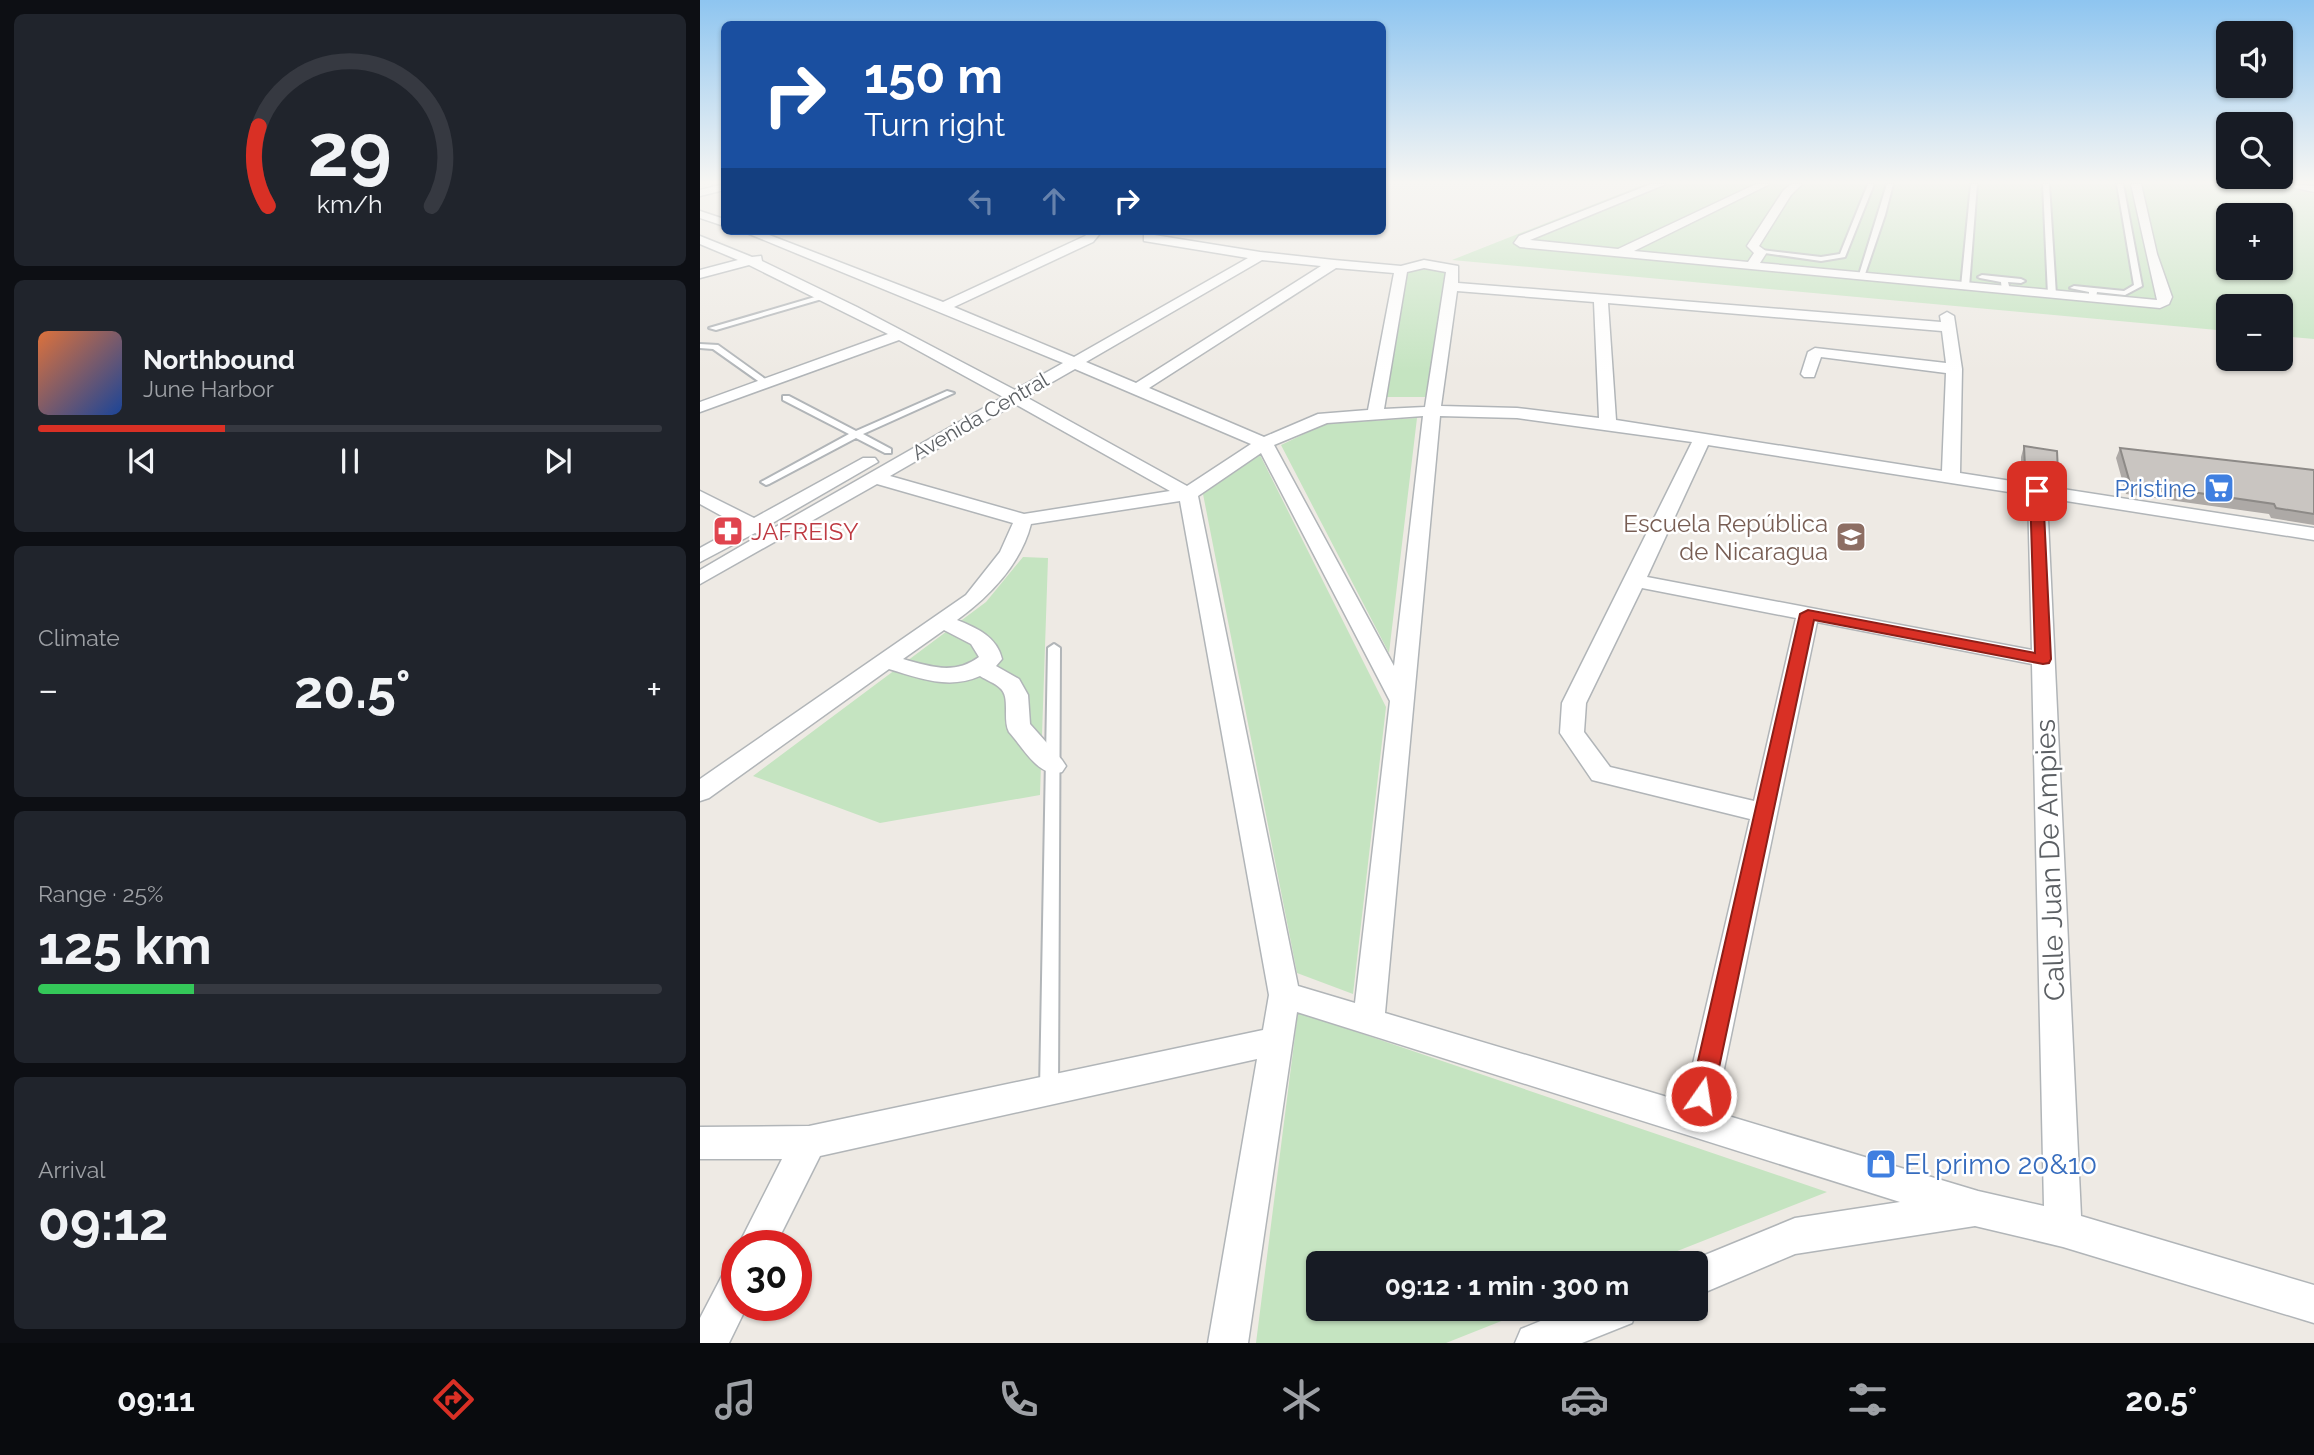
<!DOCTYPE html>
<html lang="en">
<head>
<meta charset="utf-8">
<style>
  :root { --surface:#171b24; --page:#20242c; --text:#f1f3f6; --muted:#9ea1a6; --line:#363941; --accent:#d93025 }
  body { margin:0; font-family:Raleway,sans-serif; background:var(--page); color:var(--text); height:100vh; display:flex; flex-direction:column; font-size:26px; white-space:nowrap }
  * { box-sizing:border-box; margin:0 }
  p { font-size:23px; color:var(--muted) }
  .icon { flex:none; width:38px; height:38px; fill:none; stroke:currentColor; stroke-width:2; stroke-linecap:round; stroke-linejoin:round }
  .map { position:relative; flex:1; overflow:hidden }
  .details { display:flex; flex-direction:column; gap:14px; padding:14px; background:#0d0f14; width:700px }
  .details>* { flex:none }
  .guide { position:absolute; left:21px; top:21px; width:665px; height:214px; border-radius:10px; box-shadow:0 2px 5px #0004; background:#1a4fa0; color:#fff; overflow:hidden }
  .tools { position:absolute; left:1516px; top:21px; display:grid; gap:14px }
  .tools a { display:grid; place-items:center; width:77px; height:77px; border-radius:10px; background:var(--surface); box-shadow:0 2px 5px #0004; font-size:35px }
  .speed { position:absolute; left:21px; top:1230px; display:flex; gap:14px; font-size:35px; font-weight:700; text-align:center }
  .speed>* { display:grid; place-content:center; width:91px; height:91px; border-radius:50%; background:var(--surface); box-shadow:0 2px 5px #0004; line-height:1 }
  .speed .limit { border:10px solid #d22; background:#fff; color:#111 }
  .pin { position:absolute; display:grid; place-items:center; width:60px; height:60px; color:#fff; margin:-30px; border-radius:14px; box-shadow:0 4px 10px #0006 }
  .me { position:absolute; width:77px; margin:-38px; rotate:13deg; stroke-linejoin:round; filter:drop-shadow(0 0 5px #0008) }
  .turn { display:flex; align-items:center; gap:24px; height:147px; padding:0 28px; font-size:32px }
  .turn .icon { width:91px; height:91px; stroke-width:2.5 }
  .turn b { display:block; font-size:49px; line-height:60px }
  .lanes { display:flex; align-items:center; height:66px; padding:0 28px; background:#0003; justify-content:center; gap:35px; direction:ltr }
  .lanes .off { opacity:.35 }
  .big { font-size:52px; font-weight:700; line-height:1.1 }
  .details .widget { flex:1; display:flex; flex-direction:column; justify-content:center; gap:10px; min-width:0; padding:0 24px; border-radius:10px; background:var(--page) }
  .details .dial { align-items:center; gap:0 }
  .dial svg { height:182px; overflow:visible; fill:none; stroke:var(--line); stroke-width:7; stroke-linecap:round; text-anchor:middle }
  .dial text { fill:var(--text); stroke:none }
  .song { display:flex; align-items:center; gap:21px }
  .cover { width:84px; height:84px; border-radius:10px; background:linear-gradient(135deg,hsl(20 70% 55%),hsl(220 70% 35%)) }
  .played { height:7px; border-radius:4px; background:linear-gradient(90deg,var(--accent) 30%,var(--line) 30%) }
  .keys { display:flex; justify-content:space-around; direction:ltr }
  .heat { display:flex; justify-content:space-between; align-items:center; font-size:38px; direction:ltr }
  .charge { height:10px; border-radius:5px; background:linear-gradient(90deg,#34c759 25%,var(--line) 0) }
  .trip { position:absolute; left:606px; top:1251px; width:402px; height:70px; border-radius:10px; background:var(--surface); box-shadow:0 2px 5px #0004; font-weight:700; line-height:70px; text-align:center }
  .dock { display:flex; height:112px; justify-content:space-around; align-items:center; background:#090b0e; color:var(--muted) }
  .dock .icon { width:49px; height:49px }
  .dock .current { color:var(--accent) }
  .dock b { font-size:32px; color:var(--text) }
  main { display:flex; flex:1; min-height:0 }
  .map>svg:first-child { display:block }
</style>
</head>
<body>
<main>
<section class="details">
<div class="widget dial"><svg viewBox="0 0 100 80">
<path d="M14 69A42 42 0 1 1 86 69"/>
<path d="M14 69A42 42 0 0 1 10 34" stroke="#d93025"/>
<text x="50" y="56" font-size="32" font-weight="700">29</text>
<text x="50" y="72" font-size="11">km/h</text>
</svg></div>
<div class="widget">
<div class="song"><i class="cover"></i><div><b>Northbound</b><p>June Harbor</p></div></div>
<div class="played"></div>
<div class="keys"><svg class="icon" aria-label="previous" viewBox="0 0 24 24"><path d="M18 5L8 12l10 7zM5 5v14"/></svg><svg class="icon" aria-label="pause" viewBox="0 0 24 24"><path d="M8 5v14M16 5v14"/></svg><svg class="icon" aria-label="next" viewBox="0 0 24 24"><path d="M6 5l10 7-10 7zM19 5v14"/></svg></div>
</div>
<div class="widget"><p>Climate</p>
<div class="heat"><a>−</a><b class="big">20.5°</b><a>+</a></div>
</div>
<div class="widget"><p>Range · 25%</p><b class="big">125 km</b><div class="charge"></div></div>
<div class="widget"><p>Arrival</p><b class="big">09:12</b></div>
</section>
<div class="map">
<svg width="1614" height="1343" viewBox="0 0 1614 1343">
  <rect width="100%" height="100%" fill="#eeeae4"/>
  <path fill="#c5e4c1" fill-rule="evenodd" d="M945,184H1544L1584,187L1614,194V339L1580,336V306H1528V331L752,260ZM1528,215H1580V268H1528Z
    M753,269L734,397H678L701,270Z
    M717,418L689,653L581,445L625,424Z
    M560,455L686,707L653,994L597,973L503,494Z
    M323,557L348,558L340,795L180,823L53,776L286,602Z
    M598,1012L1127,1192L947,1263L618,1264V1309H832L746,1343H556Z"/>
  <g fill="none" stroke-linecap="round" stroke-linejoin="round">
    <g stroke="#b1b5b8" stroke-width="4">
      <path id="service" d="M1168,184H1174L1145,257L1121,261L1058,252L1061,250L1121,257L1140,254Z
        M1187,184H1193L1185,215L1164,277L1158,278Z
        M1271,184H1277L1269,287L1265,289L1261,287Z
        M1343,184H1349L1356,295L1352,297L1348,295Z
        M1417,184H1423L1442,286L1425,295L1397,292L1396,297H1393L1389,295V292L1370,288L1374,286L1424,291L1434,285Z
        M1282,275L1321,279L1325,281L1321,283L1308,282L1310,290L1306,292L1302,290L1301,282L1280,278L1278,277Z
        M125,294L132,296L16,330L9,328Z
        M0,344L18,345L68,381L61,383L13,349L0,348Z
        M247,391L254,393L163,434L191,449V453H185L156,438L69,484L66,485L61,482L149,434L83,400V396H89L156,431Z
        M354,644L360,648L358,1090L355,1096L349,1098L343,1096L340,1090L348,648Z"/>
    </g>
    <g stroke="#b1b5b8" stroke-width="3">
      <path id="minor" d="M24,184V190L0,196V190Z
        M951,184H966L830,240L918,249L1056,184H1070L934,251L1048,262L1054,253L1047,246L1083,191L1091,184H1102L1091,195L1059,246L1067,252L1060,263L1457,300L1431,184H1441L1457,254L1472,297L1469,304L1460,308L820,247L814,243L819,236Z
        M1585,184L1614,186V192L1586,186Z
        M0,211L24,219V226L0,218Z
        M42,231H59L243,302L385,236L390,231H402L393,242L254,307L374,357L548,258L444,241V235L448,234L560,252L634,260L701,266L724,260L758,266V283L1241,322L1240,316L1247,312L1254,316L1262,369L1260,473L1614,528V540L1347,498L1381,1216L1614,1285V1323L1363,1247L1275,1226L1095,1254L996,1296V1264H983L1095,1218L1200,1202L597,1012L548,1343H508L557,1059L120,1156L75,1246H38L82,1159H0V1127L109,1126L563,1030L569,995L480,501L331,524C321,564 289,597 257,620C277,628 297,637 302,659L296,666L319,679L328,695L330,724L362,760L366,766L362,772C339,779 323,747 309,732C302,719 311,697 300,688C295,683 286,680 280,676C249,690 219,678 189,669L9,798L0,801V779L266,595L300,552L313,523L177,484L0,584V570L60,535L55,533L0,562V548L40,526L0,504V491L54,518L163,458H175L178,462L69,525L72,529L303,397L199,340L0,412V402L188,334L49,265L0,278V270L38,260L0,244V236L52,257L61,256L62,261L157,307L315,390L363,363ZM562,260L621,266L436,383L386,362ZM636,268L694,273L668,410L618,414L564,437L449,388ZM724,268L746,272L725,407L684,409L707,272ZM757,291L894,302L899,418L817,408L741,406ZM908,303L1242,331L1246,363L1115,348L1108,352L1101,374L1104,377H1114L1121,357L1246,373L1242,471L916,420ZM375,369L551,444L487,486L326,397ZM315,404L470,491L324,514L190,476ZM723,416L694,666L574,445L627,423ZM740,416L817,418L992,442L862,703L860,733L892,780L1050,819L984,1102L685,1013ZM1008,445L1328,495L1332,650L947,577ZM561,453L690,701L655,1003L598,986L498,496ZM942,588L1096,618L1054,801L910,767L884,732L886,703ZM1117,622L1332,664L1344,1206L1278,1191L1015,1112ZM244,630L271,644L279,657C255,675 231,667 203,659Z
        M37,1266V1306H47L29,1343H0V1318L24,1272Z
        M870,1309H937L932,1323L882,1343H815L821,1329Z"/>
    </g>
    <use href="#service" fill="#fff" fill-rule="evenodd"/>
    <use href="#minor" fill="#fff" fill-rule="evenodd"/>
  </g>
  <path fill="#ada9a6" d="M1324,446L1358,472L1355,482L1321,477V457Z
    M1420,448L1614,470V525L1571,518L1569,514L1426,494L1416,458Z"/>
  <path fill="#c9c5c1" stroke="#8d8a87" stroke-width="2" d="M1324,446L1357,451L1358,472L1325,467Z
    M1420,448L1614,470V514L1576,508L1574,504L1430,483Z"/>
  <linearGradient id="sky" x2="0" y2="1"><stop stop-color="#8ec5f0"/><stop offset="0.49" stop-color="#f7f6f3"/><stop offset="1" stop-color="#f7f6f3" stop-opacity="0"/></linearGradient>
  <rect width="1614" height="372" fill="url(#sky)"/>
  <path fill="#d93025" stroke="#8d1f18" stroke-width="2" d="M1337,487L1343,491L1351,659L1349,663L1343,664L1114,620L1013,1096L1009,1103L1001,1107L993,1103L990,1096L1100,614L1108,610L1335,653L1330,491Z"/>
  <defs>
    <g id="supermarket-square" transform="scale(1.575)"><rect x="-9" y="-9" width="18" height="18" rx="4" fill="#3f7fe0" stroke="#fff"/><path d="M-6-5.5h2.5l.6 2H6L4.5 2H-2.5L-4.4-4H-6ZM-1.5 3.2a1.3 1.3 0 1 0 .1 0ZM3 3.2a1.3 1.3 0 1 0 .1 0Z" fill="#fff"/></g>
    <g id="pharmacy-square" transform="scale(1.575)"><rect x="-9" y="-9" width="18" height="18" rx="4" fill="#e0444e" stroke="#fff"/><path d="M-2-6h4v4h4v4h-4v4h-4v-4h-4v-4h4Z" fill="#fff"/></g>
    <g id="school-square" transform="scale(1.575)"><rect x="-9" y="-9" width="18" height="18" rx="4" fill="#8d6e63" stroke="#fff"/><path d="M0-5L7-2L0 1L-7-2ZM-4 1L0 2.5L4 1V4Q0 6-4 4Z" fill="#fff"/></g>
    <g id="shop-square" transform="scale(1.575)"><rect x="-9" y="-9" width="18" height="18" rx="4" fill="#3f7fe0" stroke="#fff"/><path d="M-5-2.5h2.3a2.7 3.5 0 0 1 5.4 0H5L5.5 6h-11ZM-1.5-2.5h3a1.5 2.3 0 0 0-3 0Z" fill="#fff"/></g>
  </defs>
  <g fill-rule="evenodd">
    <use href="#supermarket-square" x="1519" y="488"/>
    <use href="#pharmacy-square" x="28" y="531"/>
    <use href="#school-square" x="1151" y="537"/>
    <use href="#shop-square" x="1181" y="1164"/>
  </g>
  <g text-anchor="middle" dominant-baseline="central" stroke-width="5" stroke-linejoin="round" paint-order="stroke">
    <g font-size="21" fill="#5c6064" stroke="#fff">
      <text transform="translate(280 416) rotate(-30)">Avenida Central</text>
    </g>
    <g font-size="24" fill="#366cbe" stroke="#fff" text-anchor="end">
      <text x="1496" y="488">Pristine</text>
    </g>
    <g font-size="24" fill="#785e54" stroke="#fff" text-anchor="end">
      <text x="1128" y="523">Escuela República<tspan x="1128" dy="28">de Nicaragua</tspan></text>
    </g>
    <g font-size="24" fill="#be3a42" stroke="#fff" text-anchor="start">
      <text x="51" y="531">JAFREISY</text>
    </g>
    <g font-size="28" fill="#5c6064" stroke="#fff">
      <text transform="translate(1350 860) rotate(-92)">Calle Juan De Ampies</text>
    </g>
    <g font-size="28" fill="#366cbe" stroke="#fff" text-anchor="start">
      <text x="1204" y="1164">El primo 20&amp;10</text>
    </g>
  </g>
</svg>
<div class="tools">
<a><svg class="icon" aria-label="sound" viewBox="0 0 24 24"><path d="M4 9h4l5-4v14l-5-4H4zM17 9q2 3 0 6"/></svg></a>
<a><svg class="icon" aria-label="search" viewBox="0 0 24 24"><circle cx="10" cy="10" r="6"/><path d="M15 15l6 6"/></svg></a>
<a>+</a>
<a>−</a>
</div>
<div class="speed"><div class="limit">30</div></div>
<div class="pin" style="left:1337px;top:491px;background:#d93025"><svg class="icon" aria-label="arrive" viewBox="0 0 24 24"><path d="M6 21V4h12l-3 4 3 4H6"/></svg></div>
<svg class="me" style="left:1001px;top:1096px" viewBox="-20 -20 40 40"><circle r="17" fill="#d93025" stroke="#fff" stroke-width="3"/><path d="M0-11L8 9 0 5-8 9z" fill="#fff"/></svg>
<div class="trip">09:12 · 1 min · 300 m</div>
<div class="guide">
<div class="turn"><svg class="icon" aria-label="right" viewBox="0 0 24 24"><path d="M7 20v-9h11M14 6l5 5-5 5"/></svg><div><b>150 m</b>Turn right</div></div>
<div class="lanes"><svg class="icon off" aria-label="left" viewBox="0 0 24 24"><path d="M17 20v-9H6M10 6l-5 5 5 5"/></svg><svg class="icon off" aria-label="ahead" viewBox="0 0 24 24"><path d="M12 20V5M6 11l6-6 6 6"/></svg><svg class="icon" aria-label="right" viewBox="0 0 24 24"><path d="M7 20v-9h11M14 6l5 5-5 5"/></svg></div>
</div>
</div>
</main>
<nav class="dock">
<b>09:11</b>
<svg class="icon current" aria-label="directions" viewBox="0 0 24 24"><path d="M12 3l9 9-9 9-9-9zM9 14v-3h6M13 9l2 2-2 2"/></svg>
<svg class="icon" aria-label="music" viewBox="0 0 24 24"><path d="M9 18V5l10-2v13"/><circle cx="6" cy="18" r="3"/><circle cx="16" cy="16" r="3"/></svg>
<svg class="icon" aria-label="phone" viewBox="0 0 24 24"><path d="M5 4h4l2 5-3 2q2 4 5 5l2-3 5 2v4C11 20 4 13 5 4z"/></svg>
<svg class="icon" aria-label="climate" viewBox="0 0 24 24"><path d="M12 3v18M4 7l16 10M4 17L20 7"/></svg>
<svg class="icon" aria-label="car" viewBox="0 0 24 24"><path d="M5 17H2v-5l4-1 3-4h7l3 4 3 1v5h-3M9 17h6M6 11h13"/><circle cx="7" cy="17" r="2"/><circle cx="17" cy="17" r="2"/></svg>
<svg class="icon" aria-label="filters" viewBox="0 0 24 24"><path d="M4 7h16M4 17h16"/><circle cx="9" cy="7" r="2"/><circle cx="15" cy="17" r="2"/></svg>
<b>20.5°</b>
</nav>
</body>
</html>
